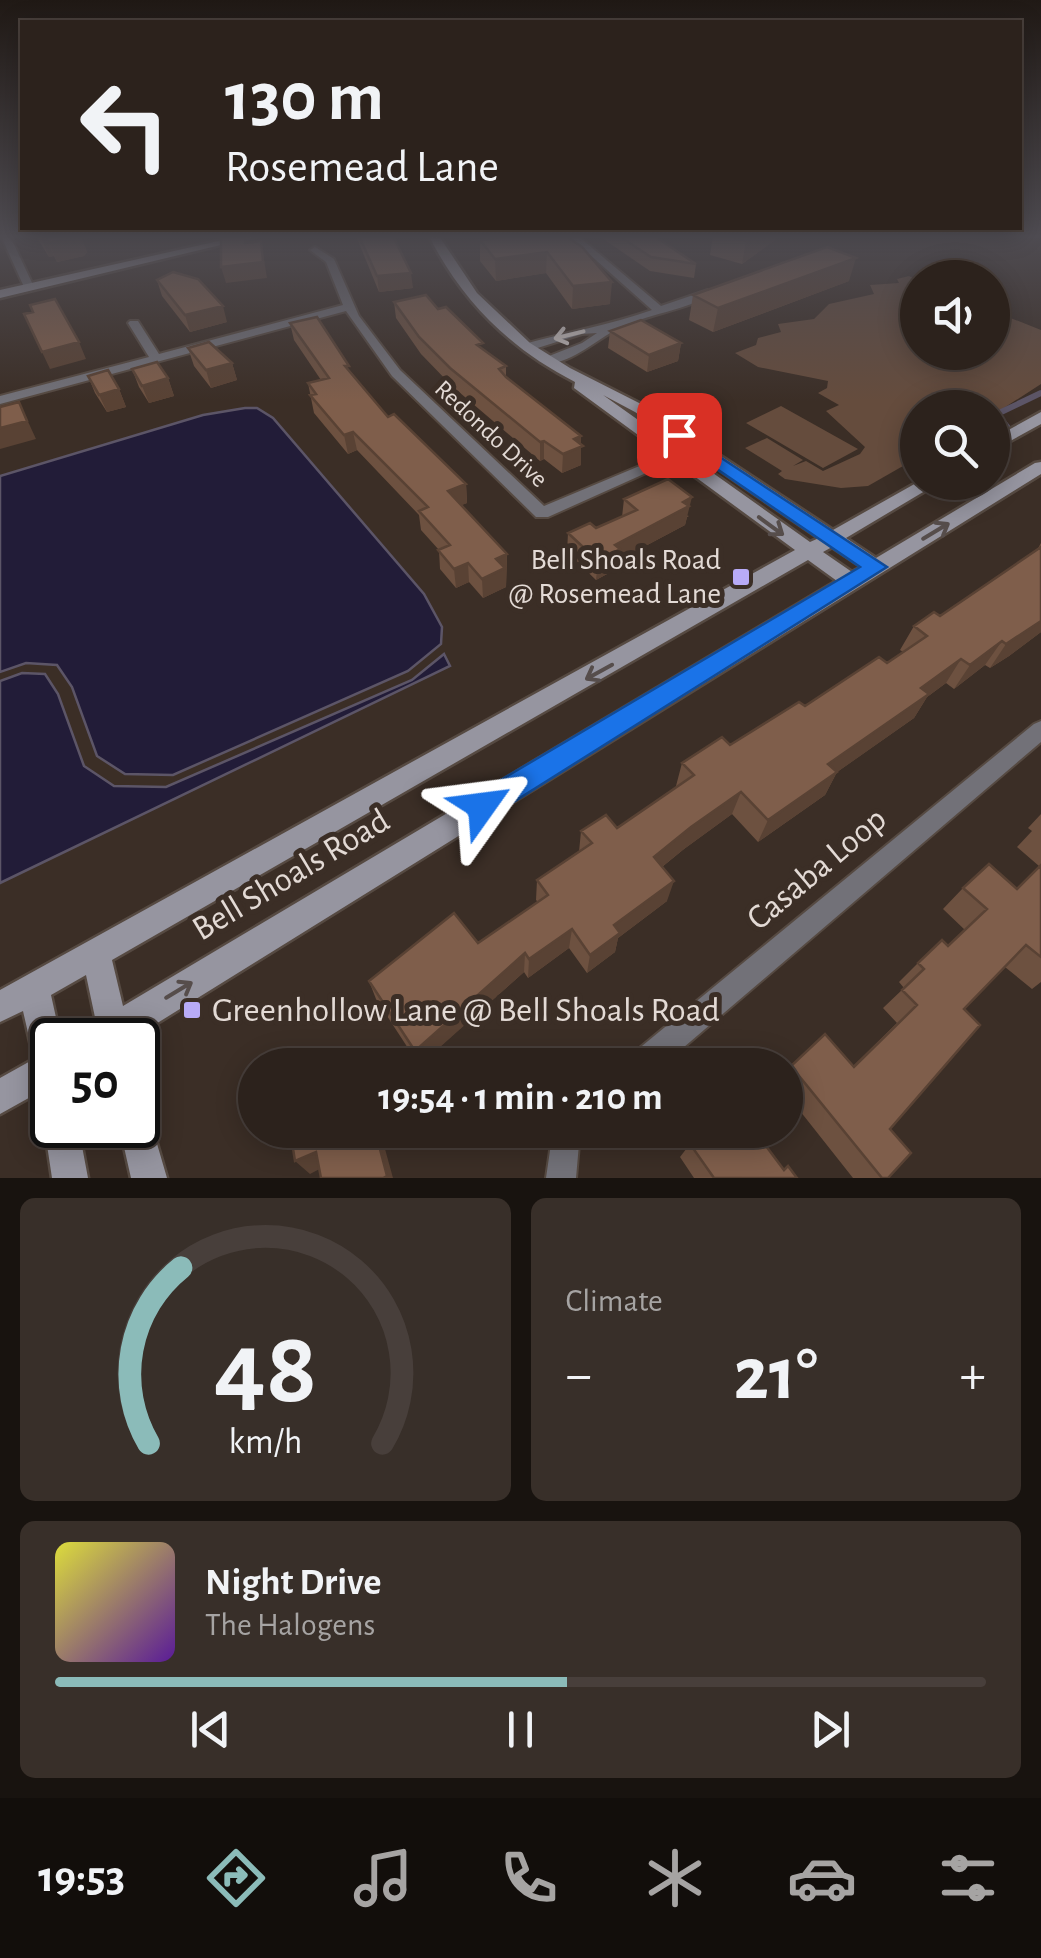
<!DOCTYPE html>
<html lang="en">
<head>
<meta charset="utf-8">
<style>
  :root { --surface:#2c221c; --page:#382f29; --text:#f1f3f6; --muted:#a6a4a3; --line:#483f3b; --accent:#8bbbb9 }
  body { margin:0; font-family:"Alegreya Sans",sans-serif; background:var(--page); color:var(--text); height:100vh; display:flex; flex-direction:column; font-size:38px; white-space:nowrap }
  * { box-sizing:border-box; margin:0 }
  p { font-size:32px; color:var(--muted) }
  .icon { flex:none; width:55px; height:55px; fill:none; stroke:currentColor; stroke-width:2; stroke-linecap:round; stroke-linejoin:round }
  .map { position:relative; height:1178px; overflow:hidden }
  .side { display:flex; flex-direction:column; gap:20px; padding:20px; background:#18130f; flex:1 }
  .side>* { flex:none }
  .banner { position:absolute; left:20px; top:20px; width:1002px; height:210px; border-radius:0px; box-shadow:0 5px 25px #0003,0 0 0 2px var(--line); background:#2c221c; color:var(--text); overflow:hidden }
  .buttons { position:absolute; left:900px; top:260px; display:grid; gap:20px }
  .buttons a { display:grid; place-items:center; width:110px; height:110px; border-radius:50%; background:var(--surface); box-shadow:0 5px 25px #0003,0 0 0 2px var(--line); font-size:50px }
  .speed { position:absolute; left:30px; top:1018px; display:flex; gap:20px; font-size:50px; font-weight:700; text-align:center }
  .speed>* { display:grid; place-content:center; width:130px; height:130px; border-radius:50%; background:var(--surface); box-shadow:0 5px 25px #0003,0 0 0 2px var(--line); line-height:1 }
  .speed .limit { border:5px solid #111; border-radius:15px; background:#fff; color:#111 }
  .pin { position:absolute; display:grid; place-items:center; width:85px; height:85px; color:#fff; margin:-42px; border-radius:20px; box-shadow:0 5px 15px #0006 }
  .me { position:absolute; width:110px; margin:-55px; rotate:59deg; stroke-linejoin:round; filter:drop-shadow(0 0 8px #0008) }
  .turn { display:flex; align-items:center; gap:35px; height:210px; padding:0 40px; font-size:45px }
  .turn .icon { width:130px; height:130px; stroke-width:2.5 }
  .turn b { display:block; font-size:70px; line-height:85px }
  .big { font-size:75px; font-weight:600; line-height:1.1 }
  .side .tile { flex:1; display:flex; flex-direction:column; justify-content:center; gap:15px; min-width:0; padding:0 35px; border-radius:15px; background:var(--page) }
  .side .dial { align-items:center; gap:0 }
  .dial svg { height:260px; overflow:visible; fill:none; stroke:var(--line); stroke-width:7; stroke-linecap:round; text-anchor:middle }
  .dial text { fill:var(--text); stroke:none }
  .song { display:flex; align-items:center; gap:30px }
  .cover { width:120px; height:120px; border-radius:15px; background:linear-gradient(135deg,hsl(60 70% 55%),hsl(270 70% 35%)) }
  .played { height:10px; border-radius:5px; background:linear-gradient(90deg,var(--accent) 55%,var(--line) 55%) }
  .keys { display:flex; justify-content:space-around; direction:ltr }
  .heat { display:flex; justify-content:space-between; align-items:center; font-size:55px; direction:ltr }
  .side .tiles { flex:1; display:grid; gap:20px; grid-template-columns:1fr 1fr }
  .tile:last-child { grid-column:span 2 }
  .trip { position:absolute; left:238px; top:1048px; width:565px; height:100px; border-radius:50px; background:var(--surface); box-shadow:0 5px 25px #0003,0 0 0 2px var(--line); font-weight:600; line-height:100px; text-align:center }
  .tab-bar { display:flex; height:160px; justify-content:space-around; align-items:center; background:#120e0b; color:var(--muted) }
  .tab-bar .icon { width:70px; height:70px }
  .tab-bar .current { color:var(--accent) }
  .tab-bar b { font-size:45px; color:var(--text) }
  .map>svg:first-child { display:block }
</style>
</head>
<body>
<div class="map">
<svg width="1041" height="1178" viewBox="0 0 1041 1178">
  <rect width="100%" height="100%" fill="#3b2e26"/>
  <path fill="#654c3d" d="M909,276L917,280L918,352H992L993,311L1041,330V384L993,415L992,408H918L917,458L868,486L841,488L785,479L778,474L782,471L745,448L767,438L803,460L793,466L806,461L823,471L860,454L865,447L826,411L839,405L818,393L827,388L828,381L758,367L735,353L756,345L758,338L781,332L778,324L814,319L829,304L874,294L870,285L899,283L897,279Z
    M781,406L858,449L823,468L746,423Z"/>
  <path fill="#221c38" stroke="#5c5567" stroke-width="2.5" d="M245,408H257L273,418L424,594L442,627L441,644L408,671L173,775L125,774L97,756L72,687L57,665L26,663L0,672V476L203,415Z
    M444,654L450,666L0,883V681L22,673L45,674L58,694L84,766L114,786L166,787L412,680Z"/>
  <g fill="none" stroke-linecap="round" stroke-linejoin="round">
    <path stroke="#5c5567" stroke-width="6" d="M1009,429L997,414L1041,393"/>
    <g stroke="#564a42" stroke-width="4">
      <path id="street" d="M1,236H10L34,287L33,289L24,287Z
        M569,236H578L661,306L708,290L717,292C687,311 646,313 614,331C592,343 570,364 544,364V358L582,343L597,333L582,334L528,351L524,350V344C567,332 610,325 652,310Z
        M315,247L334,259L359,316L400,370L544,506L692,444L697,443L704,447L548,517H536L392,376L346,311L0,404V396L149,357L128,323L130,321H138L159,354L343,305L326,262L310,250Z
        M1041,721V742L663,1065H627L631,1055L1034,724Z
        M553,1130H587L579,1144L576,1178H546Z"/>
    </g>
    <g stroke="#564a42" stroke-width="5">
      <path id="secondary" d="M241,236H258L0,298V290Z
        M429,236H439L477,293L530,343L570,368L645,406L833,530L918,482H940L846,538L876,558L1035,463L1041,462V474L130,1040H80L85,1029L96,1022L86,975L51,995L61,1040H52V1085L0,1114V1078L34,1059L23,1011L0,1022V990L795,550L574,388L575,382C510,349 461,300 429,236ZM603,395L635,412L819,538L810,542ZM832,547L862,567L852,572L823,552ZM808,560L837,581L123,1006L112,960Z
        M1041,412V424L992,451V439Z
        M138,1109L148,1113L167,1178H131L119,1125H138Z
        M52,1112V1125H78L88,1178H52L44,1125Z"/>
    </g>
    <use href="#street" fill="#727178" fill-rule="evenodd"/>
    <use href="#secondary" fill="#9695a0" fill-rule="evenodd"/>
  </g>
  <path fill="#6d5140" d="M36,236H100L82,239L87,252L84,256L57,262L54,256L49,257Z
    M356,236H393L413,288L379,292Z
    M505,236H566L610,304L572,309L546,273L496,281L480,261V240L507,237Z
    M599,236H654L696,264L694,278L650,271Z
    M713,236H776L775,240L742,264L710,255Z
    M157,280L227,322L190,332L162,296Z
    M849,281L713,332L689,320L693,295Z
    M394,302L438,309L483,350L506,366V377L581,436V465L562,473L544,459L540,461L452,386L421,354L396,318Z
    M290,323L350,371L388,417L466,484L467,503L461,505L507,554L506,587L483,598L469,582L456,588L440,569L439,550L421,530L419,515L357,450L348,454L314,413L308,383L321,380L294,340Z
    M610,331L681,343L678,361L647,372L608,348Z
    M188,348L232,363L237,380L211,388L194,366Z
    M132,369L168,378L174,396L149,403L139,387Z
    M88,376L119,389L126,407L107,412L95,393Z
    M624,499L689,516L687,517L685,525L619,560L618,568L596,580L567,552L568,533L596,528L622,517Z
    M1041,543V632L1009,656L990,668L985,665L954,689L946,683L927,697L914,718L837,772L825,795L758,842L732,814L684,849L662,867L667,901L618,938L615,952L587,973L569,948L528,978L524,972L419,1065L376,999L369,981L478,943L538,902L536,900L537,880L579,852L581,831L617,828L677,787L676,786L682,763L730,745L887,663L903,652L900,650L914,626L940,616L1008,571L1037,550Z
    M1041,814V982L1032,989L1005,967L964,1009L890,1129L888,1178H853L785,1092V1072L825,1034L853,1066L897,1023L883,1008L904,988L899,982L918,963L948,946L965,930L943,909L963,888H1017L1039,866L1017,847L1032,831L1028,828Z
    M690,1144L783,1169L788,1166L797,1178H694L680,1157Z"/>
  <path fill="#594234" d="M77,236H100L82,239L87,252L84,256L57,262L49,243Z
    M754,236H776L775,240L742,264L746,241Z
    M46,237L54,256L49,257L41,238Z
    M261,241L267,278L226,283L221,267Z
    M547,252L546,273L496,281L495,259Z
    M856,258L849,281L713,332L718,308Z
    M411,273L413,288L379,292L377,276Z
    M612,282L610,304L572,309L573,286Z
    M223,306L227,322L190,332L185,315Z
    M79,342L86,359L50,369L42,352Z
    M681,343L678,361L647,372L649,355Z
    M232,363L237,380L211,388L206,370Z
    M168,378L174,396L149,403L142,386Z
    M119,389L126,407L107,412L99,395Z
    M19,402L36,439L0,449V428Z
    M353,432L357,450L348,454L344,435Z
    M581,436V465L562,473L563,454L574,439Z
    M544,441V459L540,461V442Z
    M466,484L467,503L450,510L448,491Z
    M692,497L685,525L619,560L618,568L596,580L598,561L615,545Z
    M507,554L506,587L483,598L482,579L496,559Z
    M468,563L469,582L456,588L454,569Z
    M1041,621V632L1009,656L990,668L1006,644Z
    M1002,641L985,665L954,689L970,665Z
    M961,659L946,683L927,697L914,718L816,787L828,764L921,688Z
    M837,772L825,795L758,842L768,820Z
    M741,792L732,814L684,849L648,878L654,857L691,827Z
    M674,881L667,901L618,938L615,952L587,973L590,955L614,925Z
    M572,929L569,948L528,978L529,959Z
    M525,953L524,972L420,1065L415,1051Z
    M375,1130H377L382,1138L393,1178H383Z
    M316,1152L329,1164L310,1174L295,1161Z"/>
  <path fill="#7f5e4b" stroke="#594234" stroke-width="2.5" d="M40,236H78L49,243L46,237L41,238Z
    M245,236V243L261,241L263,262L221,267V237Z
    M359,236H393L411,273L377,276Z
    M515,236H566L582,247L612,282L573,286L547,252L495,259L480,240Z
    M619,236H654L696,264L651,257Z
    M726,236H754L746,241Z
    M827,247L856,258L718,308L693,295Z
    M173,272L198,279L223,306L185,315L157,280Z
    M426,295L438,309L446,307L483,343L477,345L506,366L499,369L506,377L581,436L574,439L583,446L563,454L544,441L540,442L450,368L419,337L394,302Z
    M55,299L79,342L42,352L24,314L33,312L30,305Z
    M317,317L349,366H345L388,417L394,414L466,484L448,491L507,554L496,559L505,568L482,579L468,563L454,569L438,550L450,545L419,511L428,507L353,432L344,435L310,395L316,394L308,383L329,378L290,323Z
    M641,320L681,343L649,355L610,331Z
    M209,342L232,363L206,370L188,348Z
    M157,362L168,378L142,386L132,369Z
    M108,370L119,389L99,395L88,376Z
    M19,402L27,421L0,428V407Z
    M668,479L692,497L683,502L689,506L615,545L620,549L598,561L568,533L590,523L596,528L637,510L624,499Z
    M1041,547V621L1006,644L1002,641L970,665L961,659L921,688L929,694L828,764L837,772L768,820L741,792L691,827L654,857L674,881L614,925L620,933L590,955L572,929L529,959L525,953L415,1051L369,981L454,913L478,943L548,895L537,880L592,843L581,831L606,815L617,828L694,775L682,763L722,737L730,745L799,702L805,706L879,657L887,663L927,636L914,626L934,612L940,616Z
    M989,864L1017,889L1041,865V957L1026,945L964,1009L980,1025L890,1129L911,1153L888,1178H882L791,1066L825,1034L854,1067L917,1005L902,990L924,969L918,963L942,940L948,946L987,909L963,888Z
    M290,1130H375L387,1176L383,1178H321L316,1152L295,1161Z
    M705,1130H754L784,1170L788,1166L797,1178H714L690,1144Z"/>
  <defs><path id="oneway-shaft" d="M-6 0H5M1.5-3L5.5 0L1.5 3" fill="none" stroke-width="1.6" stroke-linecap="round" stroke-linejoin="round" transform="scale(2.5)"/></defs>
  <use stroke="#c7c0be" href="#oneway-shaft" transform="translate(569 335) rotate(166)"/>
  <g stroke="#564d4b">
    <use href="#oneway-shaft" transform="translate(771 526) rotate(36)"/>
    <use href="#oneway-shaft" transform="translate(936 531) rotate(-31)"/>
    <use href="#oneway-shaft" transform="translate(599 672) rotate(151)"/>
    <use href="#oneway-shaft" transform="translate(179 990) rotate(-31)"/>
  </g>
  <linearGradient id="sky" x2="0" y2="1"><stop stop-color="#201915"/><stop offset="0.59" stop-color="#4f4c52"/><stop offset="1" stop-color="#4f4c52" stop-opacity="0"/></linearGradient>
  <rect width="1041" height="401" fill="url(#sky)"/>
  <path fill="#1a73e8" stroke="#114b97" stroke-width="2.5" d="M679,430L887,567L493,815L482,819L472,815L468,806L472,797L860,567L673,439L670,435Z"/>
  <g fill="#b8abf7" stroke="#3b2e26" stroke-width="4">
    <rect x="731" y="567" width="20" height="20" rx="5"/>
    <rect x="182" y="1000" width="20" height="20" rx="5"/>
  </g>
  <g text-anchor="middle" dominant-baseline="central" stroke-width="10" stroke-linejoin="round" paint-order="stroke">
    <g font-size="25" fill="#e3dad5" stroke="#3b2e26">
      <text transform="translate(491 434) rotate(43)">Redondo Drive</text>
    </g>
    <g font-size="30" fill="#e3dad5" stroke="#3b2e26" text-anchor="end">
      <text x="721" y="560">Bell Shoals Road<tspan x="721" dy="34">@ Rosemead Lane</tspan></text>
    </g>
    <g font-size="35" fill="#e3dad5" stroke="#3b2e26">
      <text transform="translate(817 869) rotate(-40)">Casaba Loop</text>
      <text transform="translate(291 875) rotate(-31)">Bell Shoals Road</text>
    </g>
    <g font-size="35" fill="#e3dad5" stroke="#3b2e26" text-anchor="start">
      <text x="212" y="1010">Greenhollow Lane @ Bell Shoals Road</text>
    </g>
  </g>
</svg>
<div class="buttons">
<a><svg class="icon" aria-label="sound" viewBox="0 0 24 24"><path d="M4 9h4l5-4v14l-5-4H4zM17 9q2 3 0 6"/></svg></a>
<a><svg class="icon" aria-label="search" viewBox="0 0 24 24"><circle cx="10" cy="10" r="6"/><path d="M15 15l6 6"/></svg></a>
</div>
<div class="speed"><div class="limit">50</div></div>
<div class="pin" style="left:679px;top:435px;background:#d93025"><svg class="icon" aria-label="arrive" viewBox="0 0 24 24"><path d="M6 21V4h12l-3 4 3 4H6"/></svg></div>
<svg class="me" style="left:482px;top:806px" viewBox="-20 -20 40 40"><path d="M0-17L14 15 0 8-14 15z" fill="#1a73e8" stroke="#fff" stroke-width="4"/></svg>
<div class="trip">19:54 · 1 min · 210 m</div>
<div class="banner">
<div class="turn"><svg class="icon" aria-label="left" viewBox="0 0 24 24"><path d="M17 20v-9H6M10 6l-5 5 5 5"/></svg><div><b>130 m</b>Rosemead Lane</div></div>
</div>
</div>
<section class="side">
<div class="tiles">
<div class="tile dial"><svg viewBox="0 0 100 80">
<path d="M14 69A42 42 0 1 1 86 69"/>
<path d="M14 69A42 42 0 0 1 24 15" stroke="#8bbbb9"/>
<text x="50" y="56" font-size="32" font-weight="700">48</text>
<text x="50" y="72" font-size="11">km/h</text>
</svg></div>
<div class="tile"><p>Climate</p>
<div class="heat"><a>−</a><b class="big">21°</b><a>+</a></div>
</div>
<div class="tile">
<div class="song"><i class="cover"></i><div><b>Night Drive</b><p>The Halogens</p></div></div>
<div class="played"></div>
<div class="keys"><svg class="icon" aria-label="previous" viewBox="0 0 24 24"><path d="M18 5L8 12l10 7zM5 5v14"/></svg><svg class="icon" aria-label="pause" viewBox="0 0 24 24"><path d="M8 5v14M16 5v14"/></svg><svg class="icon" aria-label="next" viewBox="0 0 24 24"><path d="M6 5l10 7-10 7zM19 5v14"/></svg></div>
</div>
</div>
</section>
<nav class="tab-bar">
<b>19:53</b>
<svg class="icon current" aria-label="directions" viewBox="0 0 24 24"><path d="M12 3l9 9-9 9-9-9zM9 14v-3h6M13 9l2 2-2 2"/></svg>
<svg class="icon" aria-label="music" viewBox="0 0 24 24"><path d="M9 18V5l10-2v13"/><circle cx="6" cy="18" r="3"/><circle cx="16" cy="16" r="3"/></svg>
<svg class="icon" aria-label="phone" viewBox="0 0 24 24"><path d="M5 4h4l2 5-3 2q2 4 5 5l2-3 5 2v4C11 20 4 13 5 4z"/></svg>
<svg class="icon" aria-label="climate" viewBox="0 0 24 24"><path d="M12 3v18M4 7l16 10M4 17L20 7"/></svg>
<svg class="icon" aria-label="car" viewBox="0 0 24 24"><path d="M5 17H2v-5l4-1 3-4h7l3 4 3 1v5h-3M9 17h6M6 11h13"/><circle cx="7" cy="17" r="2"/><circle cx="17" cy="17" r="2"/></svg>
<svg class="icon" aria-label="filters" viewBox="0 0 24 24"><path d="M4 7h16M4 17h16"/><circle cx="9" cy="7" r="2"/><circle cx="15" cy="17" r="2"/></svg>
</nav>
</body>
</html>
